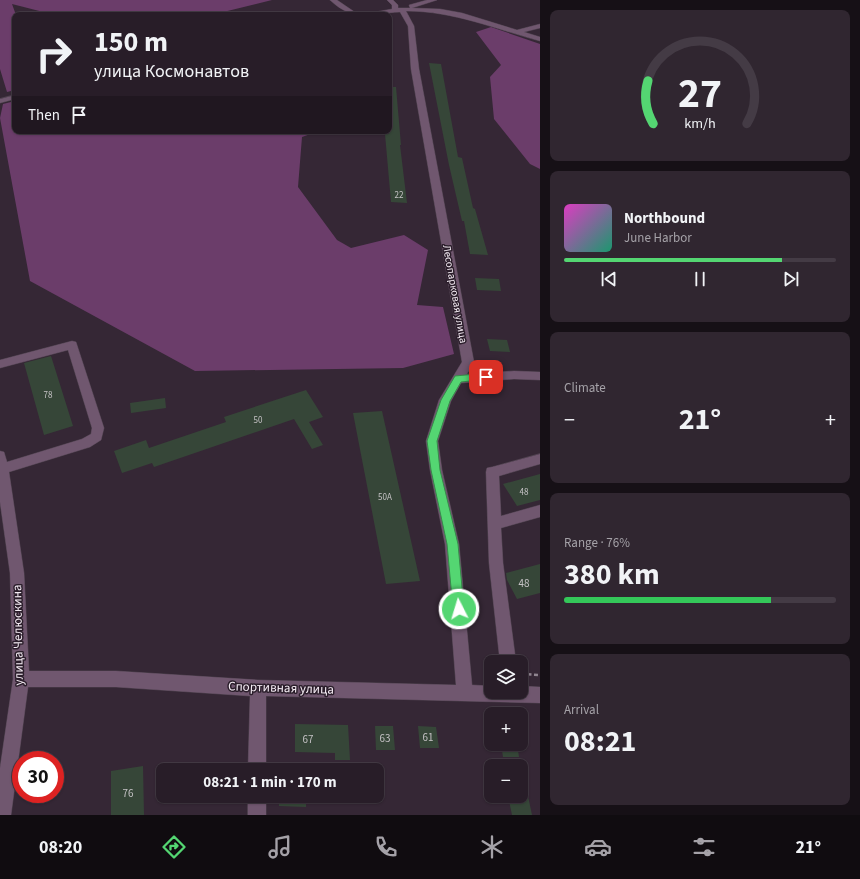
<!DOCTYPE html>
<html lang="en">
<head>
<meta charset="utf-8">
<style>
  :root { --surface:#281d28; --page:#302630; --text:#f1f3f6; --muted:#a5a2a8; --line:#443b45; --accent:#54d672 }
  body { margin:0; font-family:"Source Sans 3",sans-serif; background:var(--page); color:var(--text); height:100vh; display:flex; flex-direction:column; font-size:15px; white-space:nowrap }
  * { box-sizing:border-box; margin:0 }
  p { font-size:13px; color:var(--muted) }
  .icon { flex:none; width:22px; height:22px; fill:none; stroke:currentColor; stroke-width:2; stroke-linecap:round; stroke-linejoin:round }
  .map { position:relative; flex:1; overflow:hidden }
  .panel { display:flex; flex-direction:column; gap:10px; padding:10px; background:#161016; width:320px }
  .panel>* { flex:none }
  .guide { position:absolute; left:12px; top:12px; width:380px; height:122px; border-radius:8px; box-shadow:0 1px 3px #0004,0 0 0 1px var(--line); background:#281d28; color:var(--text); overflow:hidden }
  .controls { position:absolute; left:484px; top:655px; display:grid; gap:8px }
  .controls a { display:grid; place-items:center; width:44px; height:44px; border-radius:8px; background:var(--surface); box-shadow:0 1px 3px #0004,0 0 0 1px var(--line); font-size:20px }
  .speed { position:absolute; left:12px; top:751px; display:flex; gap:8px; font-size:20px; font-weight:700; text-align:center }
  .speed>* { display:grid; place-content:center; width:52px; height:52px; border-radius:50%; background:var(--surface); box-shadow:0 1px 3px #0004,0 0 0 1px var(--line); line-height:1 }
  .speed .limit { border:6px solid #d22; background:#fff; color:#111 }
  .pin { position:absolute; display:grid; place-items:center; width:34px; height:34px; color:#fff; margin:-17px; border-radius:8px; box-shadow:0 2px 6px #0006 }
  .me { position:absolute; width:44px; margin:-22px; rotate:355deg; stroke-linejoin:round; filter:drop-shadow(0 0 3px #0008) }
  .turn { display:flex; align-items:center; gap:14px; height:84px; padding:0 16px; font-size:18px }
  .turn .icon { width:52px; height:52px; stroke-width:2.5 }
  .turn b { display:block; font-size:28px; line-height:34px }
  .then { display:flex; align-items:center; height:38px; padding:0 16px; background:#0003; gap:8px; font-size:15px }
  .big { font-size:30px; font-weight:700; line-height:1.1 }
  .panel .card { flex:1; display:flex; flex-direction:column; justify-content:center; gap:6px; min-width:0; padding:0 14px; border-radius:8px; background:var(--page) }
  .panel .dial { align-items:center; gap:0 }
  .dial svg { height:104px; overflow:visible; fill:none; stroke:var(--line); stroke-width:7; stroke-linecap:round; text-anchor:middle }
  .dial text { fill:var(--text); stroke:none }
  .song { display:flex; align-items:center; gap:12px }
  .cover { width:48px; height:48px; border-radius:6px; background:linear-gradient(135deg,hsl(310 70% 55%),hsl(160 70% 35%)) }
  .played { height:4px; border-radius:2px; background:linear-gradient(90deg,var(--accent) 80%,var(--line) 80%) }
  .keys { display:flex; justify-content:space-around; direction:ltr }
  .heat { display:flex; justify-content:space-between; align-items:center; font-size:22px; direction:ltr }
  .charge { height:6px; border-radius:3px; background:linear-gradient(90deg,#34c759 76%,var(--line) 0) }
  .trip { position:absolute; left:156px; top:763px; width:228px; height:40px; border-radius:8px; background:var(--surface); box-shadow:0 1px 3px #0004,0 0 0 1px var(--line); font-weight:700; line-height:40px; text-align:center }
  .tabs { display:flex; height:64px; justify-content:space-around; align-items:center; background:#100c10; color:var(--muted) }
  .tabs .icon { width:28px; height:28px }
  .tabs .selected { color:var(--accent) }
  .tabs b { font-size:18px; color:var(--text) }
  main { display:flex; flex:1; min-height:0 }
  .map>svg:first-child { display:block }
</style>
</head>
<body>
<main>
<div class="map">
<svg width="540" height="815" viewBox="0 0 540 815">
  <rect width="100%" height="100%" fill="#352735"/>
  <path fill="#6b3d6a" d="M0,0H272L211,15H55L12,4L16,15L15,90L7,92L0,69Z
    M491,27L540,44V169L530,164L494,119L490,77L501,65L476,32Z
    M15,101V131H319L302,137L298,187L337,240L351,248L404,235L428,250L417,305L443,307L454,354L403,368L195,371L30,281L0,118L3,104Z"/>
  <path fill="#364638" d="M429,63L441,64L458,157L462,158L473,208L475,209L488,255L470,254L464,221H462L449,165Z
    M389,87H396L401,145H400L407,203L391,202L385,134H389Z
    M475,278L499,279L501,291L477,290Z
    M487,339L507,340L510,352L490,351Z
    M51,356L73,426L44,435L24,363Z
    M306,390L323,417L309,422L323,445L312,449L294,419L154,467L152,463L122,473L114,451L146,440L149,448L226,422L224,417Z
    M165,398L166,408L131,413L130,403Z
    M382,411L420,581L386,584L353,413Z
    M540,474V500L517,506L503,484Z
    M540,564V593L517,599L507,580L506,573Z
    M295,724L348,725L350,760H335V753L295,752Z
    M375,726H393L395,750H376Z
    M418,726L436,727L439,748H420Z
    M501,744H517L519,757H503Z
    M143,766L144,815H111V771Z
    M279,796H306V807L279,806Z
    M508,796H528L532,815H512Z"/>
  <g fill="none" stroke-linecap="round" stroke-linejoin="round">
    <g stroke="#504350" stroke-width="1">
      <path id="minor" d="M330,0H337L359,15L392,9V5L387,0H393L398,5V8H410L409,5L427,0H437L412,8L440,9L462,13L517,30L540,24V28L524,32L540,37V41C495,29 454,11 406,11L414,26L419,69L474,362L467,374L514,371L540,372V380L514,379L461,383L451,401L438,441L442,470L459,544L472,685L491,686V692H521V686L540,687V703L266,696V770H248L250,696L116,687H28L11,815H0V768L13,679L10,573L0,502V451L4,452L7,462L82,439L91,434L92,428L68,350L0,368V360L72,341L76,342L104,428L101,440L90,447L9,472L24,573L29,671H116L258,680L456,685L445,544L430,470L426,441L439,400L462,362L411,69L408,26L400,12C371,13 354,23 330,0Z
        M15,95V99L0,103V99Z
        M540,454V464L499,476L501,516L540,505V517L501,528L503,563L516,662H500L489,563L486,472L487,468L492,467Z
        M248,796H266V815H248Z"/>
    </g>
    <path stroke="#908590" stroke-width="2.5" stroke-dasharray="4 2.5" stroke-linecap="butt" d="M521,674L540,675"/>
    <use href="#minor" fill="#70576f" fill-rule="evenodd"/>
  </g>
  <path fill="#54d672" stroke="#378b4a" d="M486,373L490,377L489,379L461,382L450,401L437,441L440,470L458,544L464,609L463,613L459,615L455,613L453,609L447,544L431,470L427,441L441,400L455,376Z"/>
  <g text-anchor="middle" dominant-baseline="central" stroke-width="3" stroke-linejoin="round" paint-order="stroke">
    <g font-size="9" fill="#c5c2c5">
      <text x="399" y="195">22</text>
      <text x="48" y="395">78</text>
      <text x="258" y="420">50</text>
      <text x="524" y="492">48</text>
      <text x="385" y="497">50А</text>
    </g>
    <g font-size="11" fill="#f5ecf4" stroke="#2b1e2b">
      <text transform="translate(455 294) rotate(80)">Лесопарковая улица</text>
    </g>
    <g font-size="11" fill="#c5c2c5">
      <text x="524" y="583">48</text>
      <text x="428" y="737">61</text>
      <text x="385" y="738">63</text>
      <text x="308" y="739">67</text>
      <text x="128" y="793">76</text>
    </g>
    <g font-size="13" fill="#f5ecf4" stroke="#2b1e2b">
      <text transform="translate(18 635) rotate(-91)">улица Челюскина</text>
      <text transform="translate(281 688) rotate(2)">Спортивная улица</text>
    </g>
  </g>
</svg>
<div class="controls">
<a><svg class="icon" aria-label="layers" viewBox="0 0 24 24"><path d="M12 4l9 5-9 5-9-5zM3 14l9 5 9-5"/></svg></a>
<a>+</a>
<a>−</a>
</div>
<div class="speed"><div class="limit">30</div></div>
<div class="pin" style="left:486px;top:377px;background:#d93025"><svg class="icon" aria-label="arrive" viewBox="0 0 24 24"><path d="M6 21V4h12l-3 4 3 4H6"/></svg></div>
<svg class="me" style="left:459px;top:609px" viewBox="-20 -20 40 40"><circle r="17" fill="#54d672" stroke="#fff" stroke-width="3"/><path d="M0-11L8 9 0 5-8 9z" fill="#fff"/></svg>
<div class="trip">08:21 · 1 min · 170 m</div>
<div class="guide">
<div class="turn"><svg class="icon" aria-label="right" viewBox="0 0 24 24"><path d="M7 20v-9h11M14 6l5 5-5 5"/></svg><div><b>150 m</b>улица Космонавтов</div></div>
<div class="then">Then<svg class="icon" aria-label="arrive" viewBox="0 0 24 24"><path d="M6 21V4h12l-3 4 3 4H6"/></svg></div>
</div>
</div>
<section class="panel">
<div class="card dial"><svg viewBox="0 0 100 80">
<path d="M14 69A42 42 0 1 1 86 69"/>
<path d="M14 69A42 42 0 0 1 10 36" stroke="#54d672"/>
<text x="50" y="56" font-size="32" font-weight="700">27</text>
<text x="50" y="72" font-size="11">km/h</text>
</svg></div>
<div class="card">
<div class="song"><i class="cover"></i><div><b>Northbound</b><p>June Harbor</p></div></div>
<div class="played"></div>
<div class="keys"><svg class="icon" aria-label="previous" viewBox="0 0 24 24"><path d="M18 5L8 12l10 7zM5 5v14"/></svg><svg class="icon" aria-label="pause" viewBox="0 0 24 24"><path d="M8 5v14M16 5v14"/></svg><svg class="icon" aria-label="next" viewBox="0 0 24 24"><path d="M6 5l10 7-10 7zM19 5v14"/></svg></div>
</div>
<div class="card"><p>Climate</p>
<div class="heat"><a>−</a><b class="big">21°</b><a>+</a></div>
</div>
<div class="card"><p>Range · 76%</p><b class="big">380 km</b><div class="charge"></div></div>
<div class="card"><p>Arrival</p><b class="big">08:21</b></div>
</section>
</main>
<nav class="tabs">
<b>08:20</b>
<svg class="icon selected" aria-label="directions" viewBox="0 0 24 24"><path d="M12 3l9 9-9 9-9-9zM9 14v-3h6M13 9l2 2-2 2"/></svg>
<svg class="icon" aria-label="music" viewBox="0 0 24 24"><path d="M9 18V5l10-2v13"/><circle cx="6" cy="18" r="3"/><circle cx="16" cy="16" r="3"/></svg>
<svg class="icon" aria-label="phone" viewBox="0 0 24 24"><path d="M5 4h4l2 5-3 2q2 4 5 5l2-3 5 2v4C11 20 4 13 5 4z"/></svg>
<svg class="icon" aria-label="climate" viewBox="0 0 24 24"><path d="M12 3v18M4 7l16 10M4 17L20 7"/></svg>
<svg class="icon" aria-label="car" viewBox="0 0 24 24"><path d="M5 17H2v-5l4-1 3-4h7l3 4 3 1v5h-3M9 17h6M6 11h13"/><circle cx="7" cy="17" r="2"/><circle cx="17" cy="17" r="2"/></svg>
<svg class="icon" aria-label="filters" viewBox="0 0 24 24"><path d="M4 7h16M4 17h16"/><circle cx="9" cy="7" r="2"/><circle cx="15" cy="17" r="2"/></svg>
<b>21°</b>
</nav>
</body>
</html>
